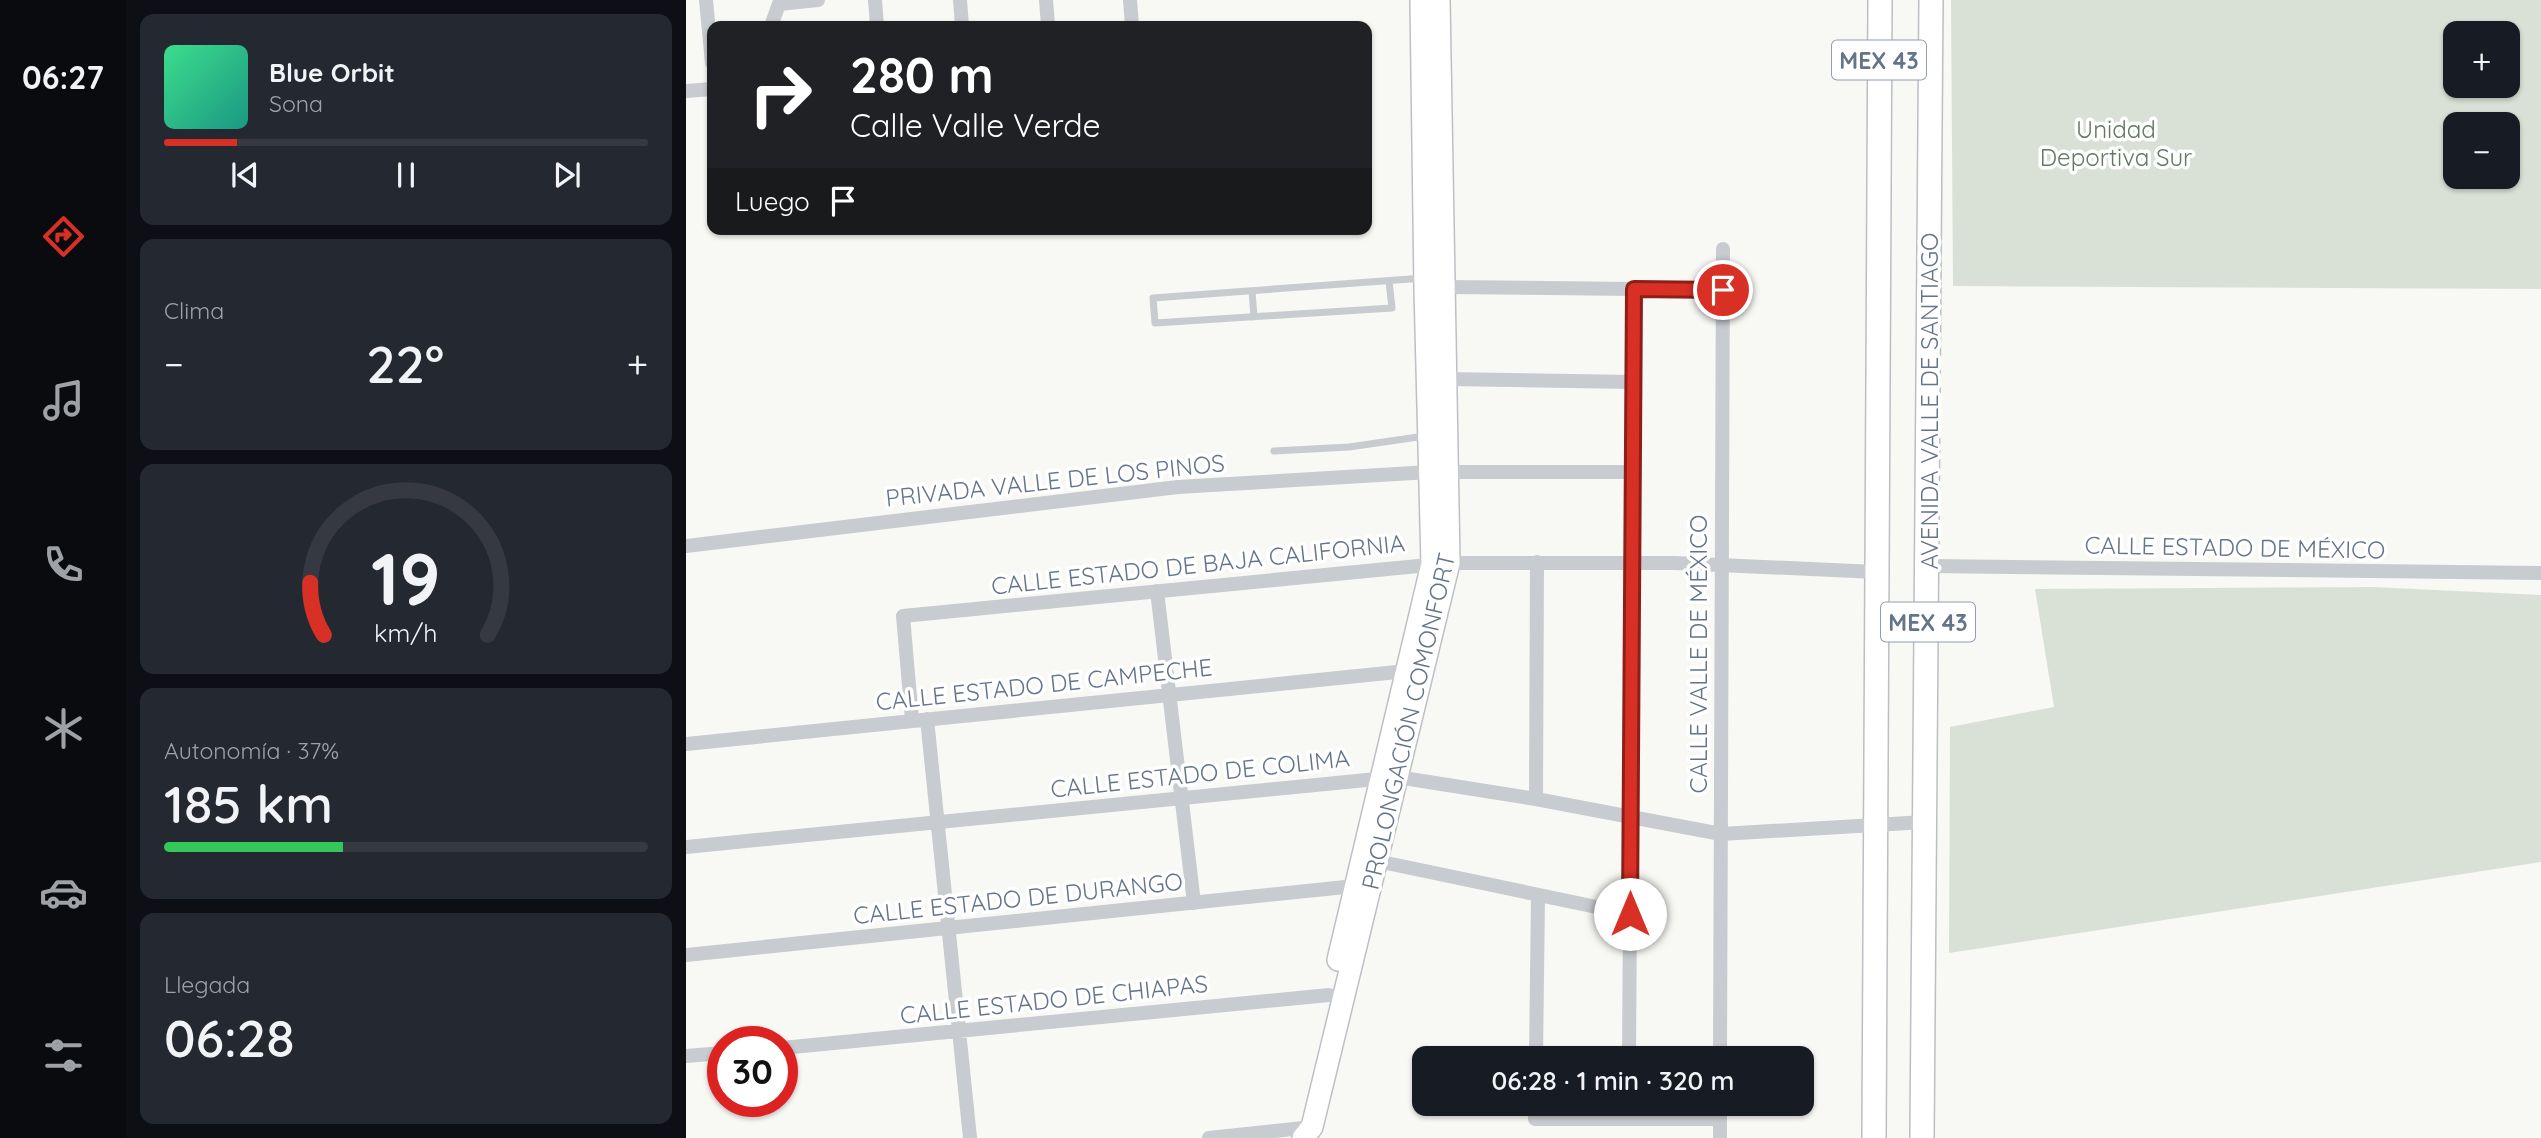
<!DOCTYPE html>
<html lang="es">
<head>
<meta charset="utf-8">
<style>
  :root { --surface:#171b24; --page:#242831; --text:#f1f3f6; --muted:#9ea1a6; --line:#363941; --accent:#d93025 }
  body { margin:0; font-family:Quicksand,sans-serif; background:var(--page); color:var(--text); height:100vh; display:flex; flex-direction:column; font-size:26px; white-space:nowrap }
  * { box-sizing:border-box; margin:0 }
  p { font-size:23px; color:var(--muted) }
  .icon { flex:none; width:38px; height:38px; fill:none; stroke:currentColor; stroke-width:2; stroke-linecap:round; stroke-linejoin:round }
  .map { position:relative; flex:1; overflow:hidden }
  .drawer { display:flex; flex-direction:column; gap:14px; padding:14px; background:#0d0f14; width:560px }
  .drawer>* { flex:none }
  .banner { position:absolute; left:21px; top:21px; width:665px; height:214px; border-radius:14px; box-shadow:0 2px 5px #0004; background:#202124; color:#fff; overflow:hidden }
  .tools { position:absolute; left:1757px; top:21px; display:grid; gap:14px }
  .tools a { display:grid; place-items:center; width:77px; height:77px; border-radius:14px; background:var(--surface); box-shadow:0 2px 5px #0004; font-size:35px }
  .speed { position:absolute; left:21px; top:1026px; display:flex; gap:14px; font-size:35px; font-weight:700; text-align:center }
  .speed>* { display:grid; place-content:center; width:91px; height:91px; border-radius:50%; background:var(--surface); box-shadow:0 2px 5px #0004; line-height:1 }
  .speed .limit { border:10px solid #d22; background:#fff; color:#111 }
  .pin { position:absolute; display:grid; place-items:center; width:60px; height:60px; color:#fff; margin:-30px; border:4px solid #fff; border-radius:50%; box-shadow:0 2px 7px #0007 }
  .me { position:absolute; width:77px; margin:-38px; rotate:0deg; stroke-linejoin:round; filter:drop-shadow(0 0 5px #0008) }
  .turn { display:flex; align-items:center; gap:24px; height:147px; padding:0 28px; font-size:32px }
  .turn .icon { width:91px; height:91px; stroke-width:2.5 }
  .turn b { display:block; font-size:49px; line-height:60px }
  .then { display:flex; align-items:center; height:66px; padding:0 28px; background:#0003; gap:14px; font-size:26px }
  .big { font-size:52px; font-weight:600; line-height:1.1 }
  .drawer .widget { flex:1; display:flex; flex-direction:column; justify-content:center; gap:10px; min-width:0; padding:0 24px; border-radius:14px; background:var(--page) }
  .drawer .dial { align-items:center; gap:0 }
  .dial svg { height:182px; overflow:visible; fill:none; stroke:var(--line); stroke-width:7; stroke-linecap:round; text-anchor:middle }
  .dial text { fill:var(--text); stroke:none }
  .song { display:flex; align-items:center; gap:21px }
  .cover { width:84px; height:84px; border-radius:10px; background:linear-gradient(135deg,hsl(150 70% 55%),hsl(170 70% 35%)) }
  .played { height:7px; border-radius:4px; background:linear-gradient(90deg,var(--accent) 15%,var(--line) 15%) }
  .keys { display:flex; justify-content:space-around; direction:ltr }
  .heat { display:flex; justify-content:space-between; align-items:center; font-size:38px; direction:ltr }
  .charge { height:10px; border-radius:5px; background:linear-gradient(90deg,#34c759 37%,var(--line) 0) }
  .trip { position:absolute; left:726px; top:1046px; width:402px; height:70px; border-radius:14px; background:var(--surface); box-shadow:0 2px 5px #0004; font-weight:600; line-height:70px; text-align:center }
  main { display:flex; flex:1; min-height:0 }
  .dock { display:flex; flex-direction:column; width:126px; justify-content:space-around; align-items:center; background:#090b0e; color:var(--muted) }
  .dock .icon { width:49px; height:49px }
  .dock .current { color:var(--accent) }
  .dock b { font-size:32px; color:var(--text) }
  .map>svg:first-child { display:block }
</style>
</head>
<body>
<main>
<nav class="dock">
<b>06:27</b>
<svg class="icon current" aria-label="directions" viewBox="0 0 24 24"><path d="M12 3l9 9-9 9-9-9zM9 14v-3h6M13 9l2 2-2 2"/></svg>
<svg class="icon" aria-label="music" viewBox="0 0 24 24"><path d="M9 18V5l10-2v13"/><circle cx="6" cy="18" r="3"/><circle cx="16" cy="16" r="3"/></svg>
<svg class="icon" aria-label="phone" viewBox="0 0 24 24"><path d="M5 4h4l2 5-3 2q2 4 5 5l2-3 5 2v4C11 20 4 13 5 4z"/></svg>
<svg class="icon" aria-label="climate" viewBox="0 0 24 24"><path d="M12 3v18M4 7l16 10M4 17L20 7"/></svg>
<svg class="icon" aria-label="car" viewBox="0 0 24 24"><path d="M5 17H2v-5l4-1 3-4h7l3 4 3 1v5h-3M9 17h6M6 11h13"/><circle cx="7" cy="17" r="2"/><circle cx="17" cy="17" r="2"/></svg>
<svg class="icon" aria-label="filters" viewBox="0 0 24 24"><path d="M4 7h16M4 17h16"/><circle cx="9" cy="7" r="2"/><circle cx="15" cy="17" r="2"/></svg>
</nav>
<section class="drawer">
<div class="widget">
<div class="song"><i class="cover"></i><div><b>Blue Orbit</b><p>Sona</p></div></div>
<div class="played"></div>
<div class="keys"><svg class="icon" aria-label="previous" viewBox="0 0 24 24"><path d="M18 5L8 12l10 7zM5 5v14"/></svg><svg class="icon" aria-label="pause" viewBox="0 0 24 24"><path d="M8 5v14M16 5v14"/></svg><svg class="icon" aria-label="next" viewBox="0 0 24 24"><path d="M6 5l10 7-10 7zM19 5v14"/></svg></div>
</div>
<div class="widget"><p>Clima</p>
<div class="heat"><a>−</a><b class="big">22°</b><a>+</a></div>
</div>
<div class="widget dial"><svg viewBox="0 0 100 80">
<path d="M14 69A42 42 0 1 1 86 69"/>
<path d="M14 69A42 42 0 0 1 8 46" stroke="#d93025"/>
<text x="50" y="56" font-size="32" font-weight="700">19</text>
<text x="50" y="72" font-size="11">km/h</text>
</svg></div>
<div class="widget"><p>Autonomía · 37%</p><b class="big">185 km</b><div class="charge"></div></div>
<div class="widget"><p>Llegada</p><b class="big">06:28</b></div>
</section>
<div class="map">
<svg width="1855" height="1138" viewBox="0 0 1855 1138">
  <rect width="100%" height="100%" fill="#f8f8f5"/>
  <path fill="#d9e1d6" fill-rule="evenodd" d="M1265,0H1855V289L1267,286ZM1769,33H1822V86H1769ZM1769,124H1822V177H1769Z
    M1686,587L1855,595V862L1263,953L1264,727L1368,707L1349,589Z"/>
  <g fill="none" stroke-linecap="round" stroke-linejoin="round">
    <g stroke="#bcc0c6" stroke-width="24">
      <path id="secondary" d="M652,960L746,564L739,289L735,0
        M617,1138L626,1127L763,563L753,0"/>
    </g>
    <g stroke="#bbbec3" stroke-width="26">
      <path id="primary" d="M1188,1138L1194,0
        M1236,1138L1245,0"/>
    </g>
    <path stroke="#c8cbcf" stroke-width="7" d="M703,281L706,308L469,323L467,298L738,278
      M566,291L568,317
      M588,451L663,447L739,436"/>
    <path stroke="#c8cbcf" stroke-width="14" d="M20,0L26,63
      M189,0L191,26
      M274,0L276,26
      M360,0L362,26
      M444,0L446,26
      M85,26L93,4L132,0
      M0,91L26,89
      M759,287L1037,290
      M760,379L947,382
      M0,546L492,487L744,472H947
      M1243,566L1855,573
      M471,591L508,903
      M241,719L284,1138
      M226,720L217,616L763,563H989L1190,572
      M0,744L721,671
      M850,799L851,562
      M0,847L711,777L850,799L1035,834L1239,822
      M691,861L944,914
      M0,955L669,886
      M96,1048L643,995
      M0,1056L37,1053
      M850,1059L852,895
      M943,1059L948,289
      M1034,1059L1037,249
      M849,1104V1119H1034
      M523,1138L626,1127
      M1034,1138V1104"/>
    <use href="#secondary" stroke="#fff" stroke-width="21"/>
    <use href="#primary" stroke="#fff" stroke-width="23"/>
  </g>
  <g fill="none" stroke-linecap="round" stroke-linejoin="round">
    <g stroke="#8d1f18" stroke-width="18">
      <path id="route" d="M944,914L948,289L1037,290"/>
    </g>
    <use href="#route" stroke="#d93025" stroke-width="12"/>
  </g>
  <g text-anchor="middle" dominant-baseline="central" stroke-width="7" stroke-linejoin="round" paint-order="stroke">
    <g fill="#fff" stroke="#929eac" stroke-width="2">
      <rect x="1146" y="40.5" width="94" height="39" rx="5"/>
      <rect x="1195" y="602.5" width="94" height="39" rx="5"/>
    </g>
    <g font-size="23" font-weight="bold" fill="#647489">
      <text x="1193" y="60">MEX 43</text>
      <text x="1242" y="622">MEX 43</text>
    </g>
    <g font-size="24" fill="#627a60" stroke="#fff">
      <text x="1430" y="129">Unidad<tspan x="1430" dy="28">Deportiva Sur</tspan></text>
    </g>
    <g font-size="24" fill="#647489" stroke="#fff">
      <text transform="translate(1243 401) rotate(-90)">AVENIDA VALLE DE SANTIAGO</text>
      <text transform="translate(369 480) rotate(-6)">PRIVADA VALLE DE LOS PINOS</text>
      <text transform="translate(1549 547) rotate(1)">CALLE ESTADO DE MÉXICO</text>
      <text transform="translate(512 564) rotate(-6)">CALLE ESTADO DE BAJA CALIFORNIA</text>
      <text transform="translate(1012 654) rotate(-90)">CALLE VALLE DE MÉXICO</text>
      <text transform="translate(358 684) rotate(-6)">CALLE ESTADO DE CAMPECHE</text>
      <text transform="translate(722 721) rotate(-77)">PROLONGACIÓN COMONFORT</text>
      <text transform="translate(514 773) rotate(-6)">CALLE ESTADO DE COLIMA</text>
      <text transform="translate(332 898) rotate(-6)">CALLE ESTADO DE DURANGO</text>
      <text transform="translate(368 999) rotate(-6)">CALLE ESTADO DE CHIAPAS</text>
    </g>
  </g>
</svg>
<div class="tools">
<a>+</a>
<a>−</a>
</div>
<div class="speed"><div class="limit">30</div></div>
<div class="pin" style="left:1037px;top:290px;background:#d93025"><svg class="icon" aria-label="arrive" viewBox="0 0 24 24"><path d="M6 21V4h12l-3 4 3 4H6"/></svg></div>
<svg class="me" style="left:944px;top:914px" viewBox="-20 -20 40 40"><circle r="19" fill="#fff"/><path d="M0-13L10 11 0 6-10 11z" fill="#d93025"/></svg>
<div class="trip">06:28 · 1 min · 320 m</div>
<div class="banner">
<div class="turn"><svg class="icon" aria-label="right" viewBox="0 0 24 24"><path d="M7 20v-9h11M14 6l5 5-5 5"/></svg><div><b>280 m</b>Calle Valle Verde</div></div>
<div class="then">Luego<svg class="icon" aria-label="arrive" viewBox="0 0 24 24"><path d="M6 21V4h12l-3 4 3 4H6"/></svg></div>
</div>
</div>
</main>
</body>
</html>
